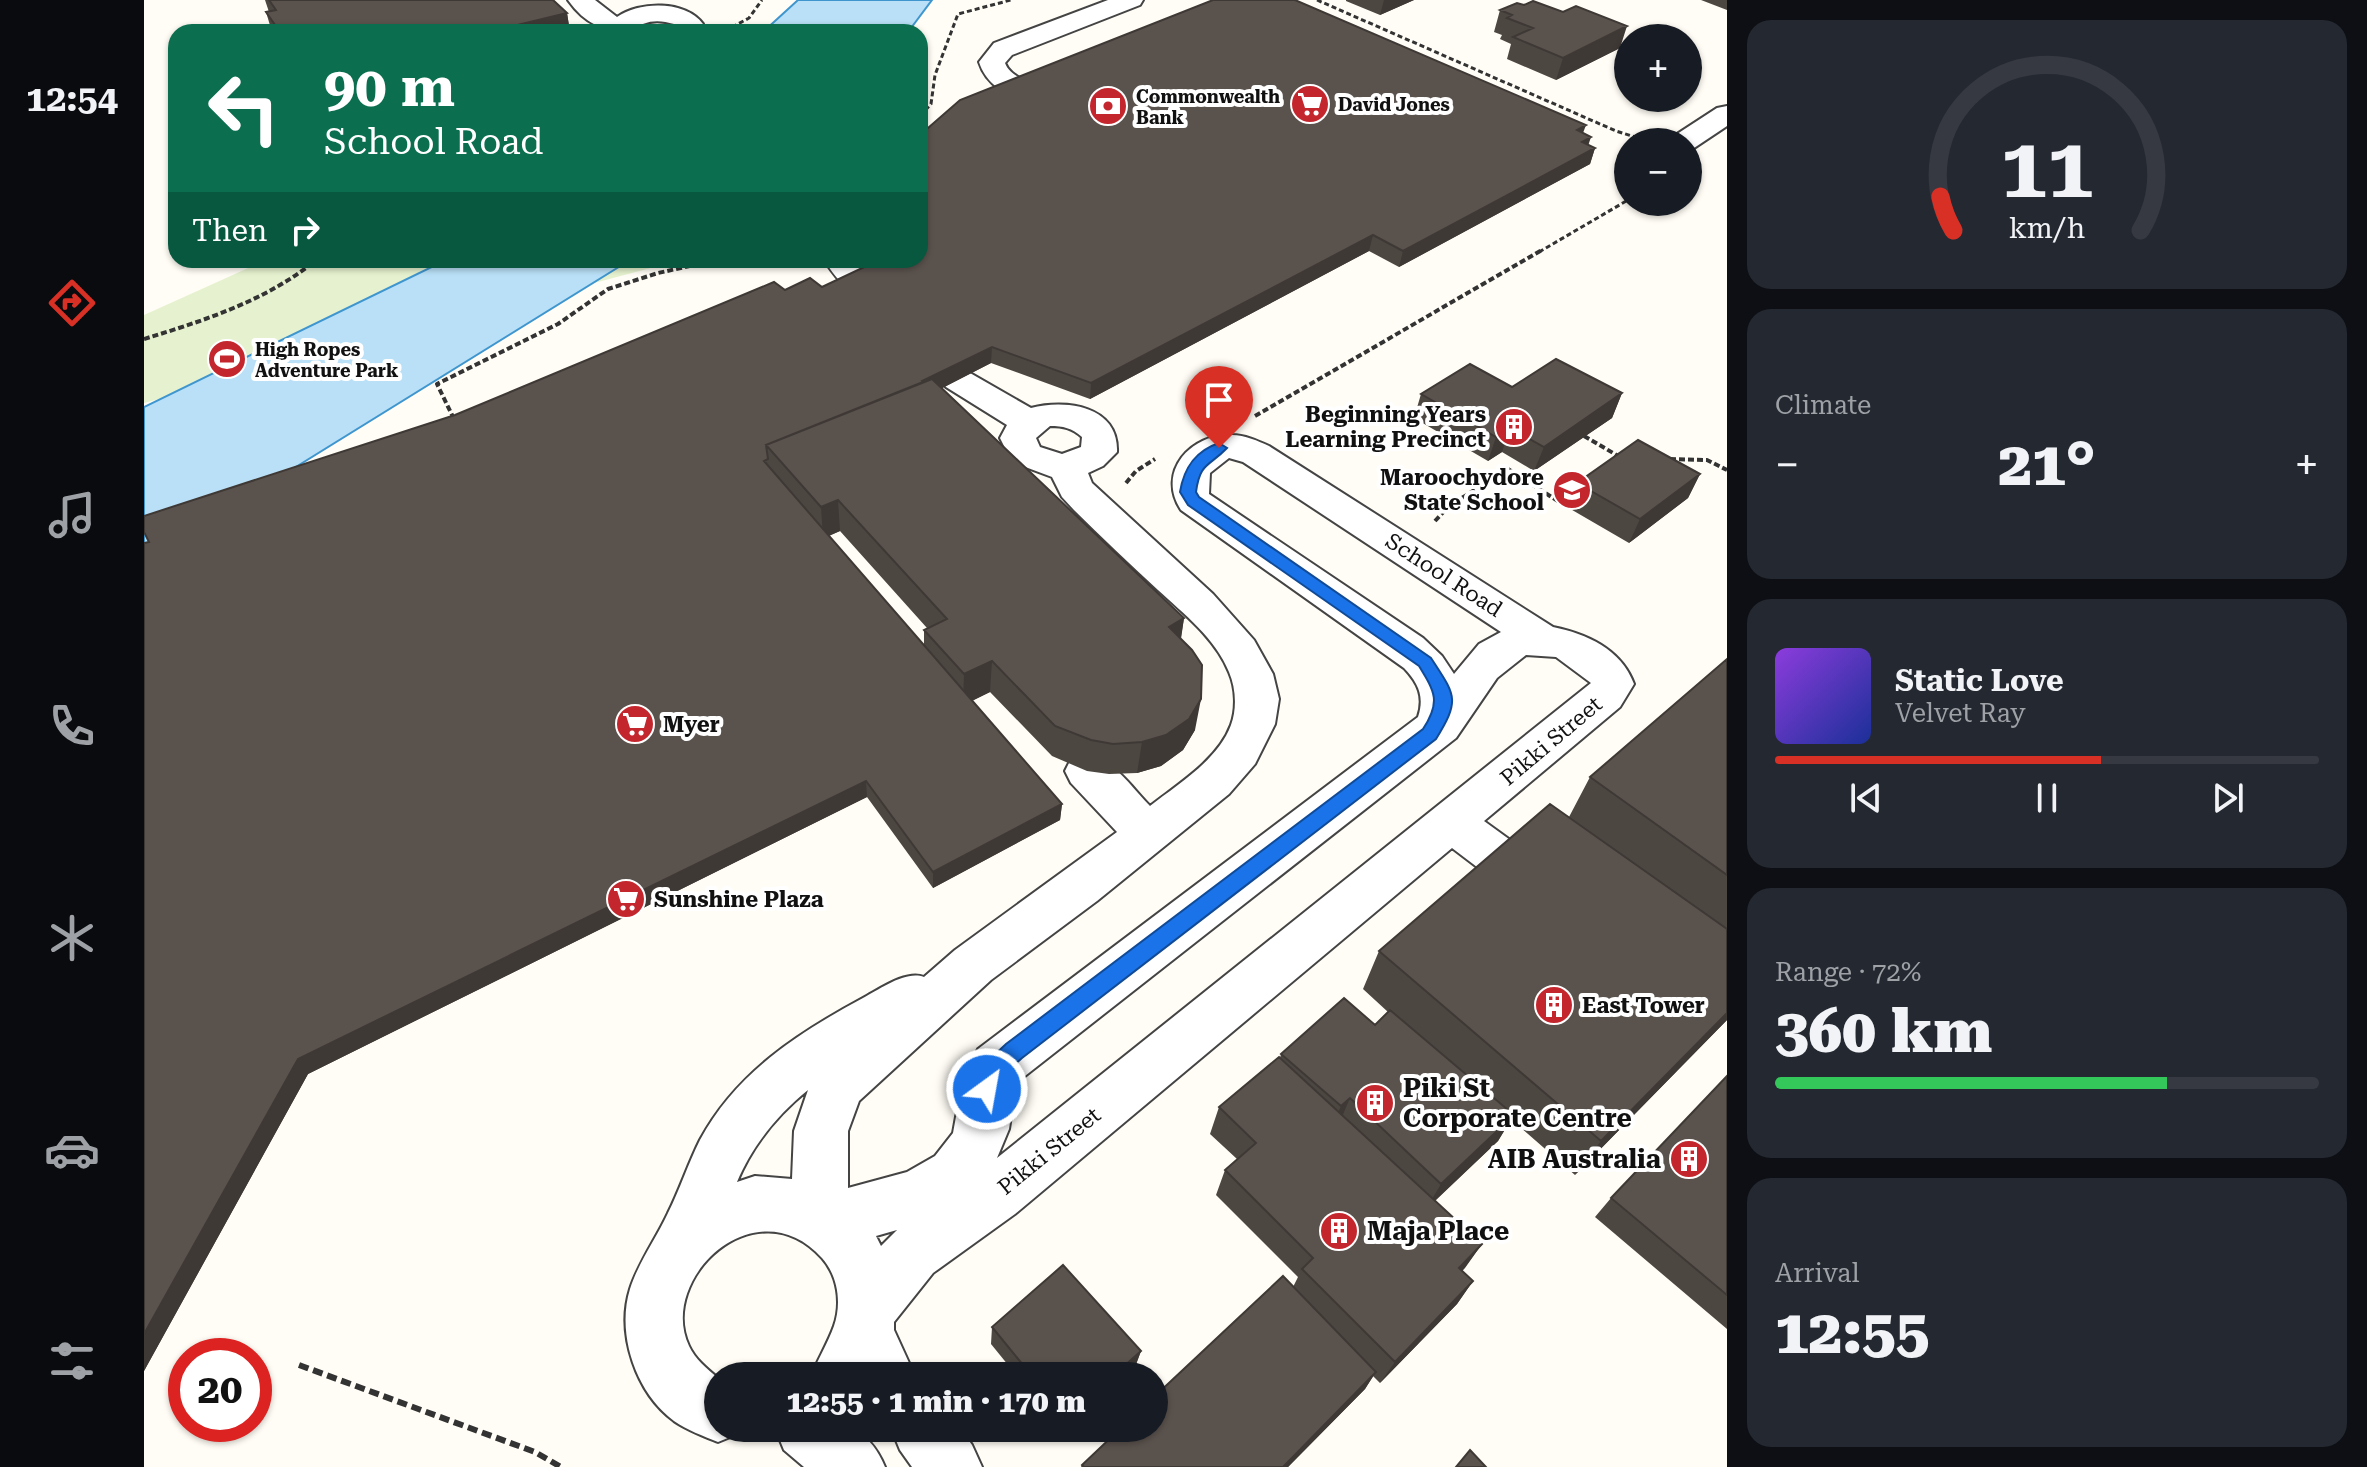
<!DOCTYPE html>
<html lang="en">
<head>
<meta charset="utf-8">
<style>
  :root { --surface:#171b24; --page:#242831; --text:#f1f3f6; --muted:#9ea1a6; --line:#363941; --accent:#d93025 }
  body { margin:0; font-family:"Roboto Serif",serif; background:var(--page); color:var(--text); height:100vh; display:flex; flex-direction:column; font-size:30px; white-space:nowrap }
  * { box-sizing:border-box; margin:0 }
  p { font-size:26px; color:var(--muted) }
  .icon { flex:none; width:44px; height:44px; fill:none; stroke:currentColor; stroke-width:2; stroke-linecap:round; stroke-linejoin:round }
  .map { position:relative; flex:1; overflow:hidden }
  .drawer { display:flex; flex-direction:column; gap:20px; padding:20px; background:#0d0f14; width:640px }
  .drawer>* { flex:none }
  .top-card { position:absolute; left:24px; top:24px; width:760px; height:244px; border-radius:24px; box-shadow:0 2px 6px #0004; background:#0b6e4f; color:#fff; overflow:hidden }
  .tools { position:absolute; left:1470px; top:24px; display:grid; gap:16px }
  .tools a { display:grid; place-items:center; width:88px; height:88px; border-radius:50%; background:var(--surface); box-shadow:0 2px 6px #0004; font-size:40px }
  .speed { position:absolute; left:24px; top:1338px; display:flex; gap:16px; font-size:40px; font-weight:700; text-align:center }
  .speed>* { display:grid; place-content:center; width:104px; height:104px; border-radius:50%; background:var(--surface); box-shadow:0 2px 6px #0004; line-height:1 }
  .speed .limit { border:12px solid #d22; background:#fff; color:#111 }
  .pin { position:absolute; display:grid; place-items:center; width:68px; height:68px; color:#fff; margin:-82px -34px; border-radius:50% 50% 50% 0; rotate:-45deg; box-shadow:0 0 8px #0007 }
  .pin .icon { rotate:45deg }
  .me { position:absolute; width:88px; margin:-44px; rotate:32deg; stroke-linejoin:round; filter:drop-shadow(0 0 6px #0008) }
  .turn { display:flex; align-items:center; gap:28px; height:168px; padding:0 24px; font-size:36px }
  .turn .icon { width:104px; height:104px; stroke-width:2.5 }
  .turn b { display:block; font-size:56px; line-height:68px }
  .then { display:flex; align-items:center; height:76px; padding:0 24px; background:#0003; gap:16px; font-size:30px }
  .big { font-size:60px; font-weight:800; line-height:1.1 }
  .drawer .card { flex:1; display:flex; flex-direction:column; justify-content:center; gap:12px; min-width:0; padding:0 28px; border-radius:24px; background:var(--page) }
  .drawer .dial { align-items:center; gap:0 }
  .dial svg { height:208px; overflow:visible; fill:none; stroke:var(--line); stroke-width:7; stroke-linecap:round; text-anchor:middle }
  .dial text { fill:var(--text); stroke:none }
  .song { display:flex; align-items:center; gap:24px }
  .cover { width:96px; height:96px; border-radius:12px; background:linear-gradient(135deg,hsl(270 70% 55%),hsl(230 70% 35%)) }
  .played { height:8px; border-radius:4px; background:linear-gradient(90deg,var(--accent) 60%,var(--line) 60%) }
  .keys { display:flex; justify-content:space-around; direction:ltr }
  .heat { display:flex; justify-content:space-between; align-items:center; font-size:44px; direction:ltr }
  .charge { height:12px; border-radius:6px; background:linear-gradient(90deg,#34c759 72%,var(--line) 0) }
  .trip { position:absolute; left:560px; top:1362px; width:464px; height:80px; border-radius:40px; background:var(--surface); box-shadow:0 2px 6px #0004; font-weight:800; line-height:80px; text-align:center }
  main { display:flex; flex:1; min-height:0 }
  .menu { display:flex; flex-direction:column; width:144px; justify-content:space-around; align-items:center; background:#090b0e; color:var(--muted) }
  .menu .icon { width:56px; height:56px }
  .menu .active { color:var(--accent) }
  .menu b { font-size:36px; color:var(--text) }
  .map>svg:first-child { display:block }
</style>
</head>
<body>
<main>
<nav class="menu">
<b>12:54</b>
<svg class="icon active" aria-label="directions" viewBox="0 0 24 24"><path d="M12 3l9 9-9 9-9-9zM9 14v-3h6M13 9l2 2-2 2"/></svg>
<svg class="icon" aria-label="music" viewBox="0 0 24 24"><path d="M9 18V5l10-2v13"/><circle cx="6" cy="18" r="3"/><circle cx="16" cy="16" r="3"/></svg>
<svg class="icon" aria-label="phone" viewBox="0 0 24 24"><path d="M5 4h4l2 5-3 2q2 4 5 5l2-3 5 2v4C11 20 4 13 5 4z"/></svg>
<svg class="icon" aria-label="climate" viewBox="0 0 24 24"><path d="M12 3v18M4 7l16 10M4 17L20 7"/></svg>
<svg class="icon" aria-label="car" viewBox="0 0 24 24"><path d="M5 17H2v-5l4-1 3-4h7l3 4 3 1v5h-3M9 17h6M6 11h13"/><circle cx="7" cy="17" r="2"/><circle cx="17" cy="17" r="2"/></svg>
<svg class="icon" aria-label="filters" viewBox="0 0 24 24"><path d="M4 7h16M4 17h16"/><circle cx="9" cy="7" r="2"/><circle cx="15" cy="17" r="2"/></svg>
</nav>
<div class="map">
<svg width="1583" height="1467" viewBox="0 0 1583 1467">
  <rect width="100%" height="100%" fill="#fffdf5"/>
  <path fill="#e6f2cf" d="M122,260H555L534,267L529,262L0,403V315Z"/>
  <path fill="#b9e0f7" stroke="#3f96cf" stroke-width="2" d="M654,0H788L764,32H619Z
    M302,260H486L0,561V407Z"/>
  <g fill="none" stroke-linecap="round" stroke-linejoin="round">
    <g stroke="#444" stroke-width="4">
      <path id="minor" d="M424,0H451L473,17C495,1 542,0 559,24L558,32H532L530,24C514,19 499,20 488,32C460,32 441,24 424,0Z
        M964,0H999L996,5L868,55L861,63C867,78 883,78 892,90L888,96C865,101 842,84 835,62L850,43Z
        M1583,106V126L1550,148L1544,150V142H1526L1530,136L1573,108Z
        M680,260H713L734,285L729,292C705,298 693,279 680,260Z
        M814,370L826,373L887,408C922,399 975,406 973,452L959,466L944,473L948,483L1069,594L1110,640L1129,674L1135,699L1131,724L1111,764L1085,794L953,901L847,980L715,1101L704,1131V1188L763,1172L791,1156L809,1133L818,1084L834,1049L1274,717C1281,696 1274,683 1260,668L1037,510C1012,472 1047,433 1088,435C1101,435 1114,441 1125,446L1409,627C1443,634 1477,649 1490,684L1476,707L1340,821L1413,874L1420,888L1413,902L1396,908L1379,902L1308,848L871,1214L789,1273L750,1322V1330L771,1376H667C674,1359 684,1343 690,1326C698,1303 694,1276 678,1258C612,1185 513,1279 545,1346C551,1359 563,1369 574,1378V1428H598L596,1433L574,1442C559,1436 543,1430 530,1421C492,1393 472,1334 486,1289C495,1261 512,1239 524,1213C536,1189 544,1164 556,1140C592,1073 654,1033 719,998C736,989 762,970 780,977L811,950L973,832L927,783L921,771L927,759C963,747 983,783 1006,806C1034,784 1074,760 1087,725C1093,709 1092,688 1085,672C1072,639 1039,613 1014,590C985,563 957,537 930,510L918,497L908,477L868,462L856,438L863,425L802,387L797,380L802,373ZM906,426C919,426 928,428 938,437L937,447L918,454L896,447L892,438ZM1085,458L1099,462L1357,632L1335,644L1310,674L1298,656L1279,638L1065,494L1066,473ZM1382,655L1412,657L1447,683L853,1158L865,1129L872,1083L1312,738L1353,678ZM664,1090L650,1131L648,1179L611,1176L593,1182C608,1146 634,1114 664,1090ZM753,1230L737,1246L732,1236Z
        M631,1428C682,1428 718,1412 741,1467H660L640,1450Z
        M747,1428H816L828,1445L838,1467H768L756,1450Z"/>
    </g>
    <path stroke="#333" stroke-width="3" stroke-dasharray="5 3" stroke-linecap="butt" d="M1173,0L1472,131L1507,142
      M581,31L605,18L618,0
      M776,116L787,104L791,75L814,14L867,0
      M1395,252L1484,200"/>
    <path stroke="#333" stroke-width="4" stroke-dasharray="6 3" stroke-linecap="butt" d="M0,339C59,321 124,300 172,260
      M1111,416L1398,250
      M310,419L293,384L414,324L464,289L514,273L573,260
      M1440,436L1476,457
      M1526,459L1563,460L1583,470
      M982,483L992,471L1011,459
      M1291,521L1305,506L1364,469L1423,507"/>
    <path stroke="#333" stroke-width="6" stroke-dasharray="10 5" stroke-linecap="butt" d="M155,1365L391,1452L417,1467"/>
    <use href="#minor" fill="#fff" fill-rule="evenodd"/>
  </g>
  <path fill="#4d4742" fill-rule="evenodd" d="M121,0H409L423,13L426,32H128L122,12H125Z
    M1202,0H1270L1236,15L1202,1Z
    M1557,0H1583V10Z
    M1356,10L1476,48L1412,80L1363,59L1367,44L1356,39L1358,35L1350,32Z
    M1439,133L1444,145L1451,148L1446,164L1255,267L1225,251L946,399L847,363L798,388L1040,618L1037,639L1051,730L1039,750L1017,766L993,773L965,774L943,771L908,756L846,692L828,701L918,804L916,820L789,888L723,797L164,1074L0,1371V543L311,415L641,290L678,287L731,262L729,260H776ZM696,531L783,628L780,630V646L685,536Z
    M1368,387L1478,393L1468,418L1390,471L1358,452L1344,461L1270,418L1277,394Z
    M1556,474L1544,498L1485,543L1423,507L1433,483Z
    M1583,659V1020L1431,1175L1367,1119L1354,1141L1291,1201L1338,1244L1318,1271L1329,1281L1313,1304L1236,1383L1229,1376L1221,1389L1144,1467H937L938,1465L1149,1287L1154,1277L1072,1195L1081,1170L1093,1159L1066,1134L1075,1107L1136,1058L1137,1054L1231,1025L1244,1012L1219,989L1235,951L1425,817L1446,777Z
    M1583,1076V1329L1451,1217L1467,1198Z
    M848,1327L997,1351L991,1367L982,1376H873L847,1344Z
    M915,1428H927L920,1434Z"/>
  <path fill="#3f3936" d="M1240,0H1270L1236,15Z
    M423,13L426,32H354L353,30Z
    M1483,26L1476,48L1412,80L1419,58Z
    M1442,125L1436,141L1433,130Z
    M1447,137L1442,152L1438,142Z
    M1451,148L1446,164L1255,267L1259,251Z
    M1229,235L1225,251L946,399L947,383Z
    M848,347L847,363L785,395L778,381Z
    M1478,393L1468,418L1390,471L1400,447Z
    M1366,428L1358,452L1344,461L1352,437Z
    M1556,474L1544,498L1485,543L1496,519Z
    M694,500L696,531L679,538L677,507Z
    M1040,618L1035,649L1025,627Z
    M848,661L846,692L819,705L820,674Z
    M1057,699L1051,730L1039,750L1017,766L993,773L998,742Z
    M722,781L723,797L164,1074L0,1371V1334L154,1059Z
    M918,804L916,820L789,888V872Z
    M1583,1013V1020L1431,1175L1457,1141Z
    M1206,1098L1195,1124L1185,1133L1197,1106Z
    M1370,1115L1354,1141L1282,1209L1297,1184Z
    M1338,1244L1321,1268L1299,1291L1315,1268Z
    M1329,1281L1313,1304L1236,1383L1251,1362Z
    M997,1351L991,1367L982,1376H969Z
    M1232,1372L1221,1389L1144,1467H1139Z"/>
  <path fill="#5a524d" stroke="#3f3936" stroke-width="2" d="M125,0H409L423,13L353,30L355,32H136L122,12L132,10Z
    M1069,0H1151L1442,125L1433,130L1447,137L1438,142L1451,148L1259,251L1229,235L947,383L848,347L778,381L779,382L622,445L624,459L620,461L918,804L789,872L722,781L154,1059L0,1334V543L5,542L0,532V516L311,415L630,282L641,290L666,278L678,287L735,260H776V135L816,100Z
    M1389,1L1419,12L1432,6L1483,26L1419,58L1369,37L1389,28L1363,18L1368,15L1356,10L1373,3L1380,5Z
    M1412,359L1478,393L1400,447L1366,428L1352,437L1277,394L1326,364L1368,387Z
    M788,379L1040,618L1025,627L1048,650L1058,665L1057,699L1045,719L1022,735L998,742L969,744L947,740L911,726L848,661L820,674L780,630L803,619L694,500L677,507L622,445Z
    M1494,440L1556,474L1496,519L1433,483Z
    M1583,659V875L1446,777Z
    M1406,804L1583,929V1013L1457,1141L1235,951Z
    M1200,998L1231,1025L1246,1010L1370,1115L1297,1184L1206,1098L1197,1106L1137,1054Z
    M1135,1057L1338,1244L1315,1268L1329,1281L1251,1362L1158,1269L1169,1258L1081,1170L1112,1143L1075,1107Z
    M1583,1076V1295L1467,1198Z
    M919,1265L997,1351L969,1376H888L848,1327Z
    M1139,1276L1232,1372L1139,1467H940L938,1465L977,1428H1010V1397Z
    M1326,1450L1342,1467H1312Z"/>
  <path fill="#1a73e8" stroke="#114b97" stroke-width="2" d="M1075,443L1083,448C1065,467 1056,462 1052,492L1055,497L1287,658C1311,695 1317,699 1292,739L878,1058L861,1073L851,1096L843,1099L835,1096L832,1089L846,1059L862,1044L1279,729C1297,702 1291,692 1275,666L1044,505L1036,492C1040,468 1051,451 1075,443Z"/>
  <defs>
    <g id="supermarket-disc" transform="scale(2)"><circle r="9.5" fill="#c4262e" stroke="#fff"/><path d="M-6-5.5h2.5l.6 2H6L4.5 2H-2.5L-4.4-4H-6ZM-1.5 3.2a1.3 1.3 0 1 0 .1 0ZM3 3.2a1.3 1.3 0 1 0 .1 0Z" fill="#fff"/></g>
    <g id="bank-disc" transform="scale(2)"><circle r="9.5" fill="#c4262e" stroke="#fff"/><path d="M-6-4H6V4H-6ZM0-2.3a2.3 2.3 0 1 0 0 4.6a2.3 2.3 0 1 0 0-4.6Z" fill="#fff"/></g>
    <g id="stadium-disc" transform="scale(2)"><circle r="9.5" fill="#c4262e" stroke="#fff"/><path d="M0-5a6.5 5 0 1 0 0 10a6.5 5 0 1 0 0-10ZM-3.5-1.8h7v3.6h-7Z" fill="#fff"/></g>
    <g id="building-disc" transform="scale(2)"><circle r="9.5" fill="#c4262e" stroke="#fff"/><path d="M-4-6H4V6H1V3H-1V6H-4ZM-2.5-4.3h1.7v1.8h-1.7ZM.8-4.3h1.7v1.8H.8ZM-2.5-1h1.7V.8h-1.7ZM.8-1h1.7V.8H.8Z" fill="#fff"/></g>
    <g id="school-disc" transform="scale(2)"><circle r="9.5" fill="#c4262e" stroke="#fff"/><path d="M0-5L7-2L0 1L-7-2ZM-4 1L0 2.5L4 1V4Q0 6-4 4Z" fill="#fff"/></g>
  </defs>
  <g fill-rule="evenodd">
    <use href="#supermarket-disc" x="1166" y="104"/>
    <use href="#bank-disc" x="964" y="106"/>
    <use href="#stadium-disc" x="83" y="359"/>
    <use href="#building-disc" x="1370" y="427"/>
    <use href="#school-disc" x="1428" y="490"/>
    <use href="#supermarket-disc" x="491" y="724"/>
    <use href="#supermarket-disc" x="482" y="899"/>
    <use href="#building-disc" x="1410" y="1005"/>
    <use href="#building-disc" x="1231" y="1103"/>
    <use href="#building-disc" x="1545" y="1159"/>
    <use href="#building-disc" x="1195" y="1231"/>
  </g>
  <g text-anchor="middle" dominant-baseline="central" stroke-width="8" stroke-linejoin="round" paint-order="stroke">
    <g font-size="18" font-weight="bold" fill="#111" stroke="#fff" text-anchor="start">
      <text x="992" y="96">Commonwealth<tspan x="992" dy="21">Bank</tspan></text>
      <text x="1194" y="104">David Jones</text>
      <text x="111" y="349">High Ropes<tspan x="111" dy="21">Adventure Park</tspan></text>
    </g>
    <g font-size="22" font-weight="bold" fill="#111" stroke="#fff" text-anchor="start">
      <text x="1342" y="414" text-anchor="end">Beginning Years<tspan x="1342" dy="25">Learning Precinct</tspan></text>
      <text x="1400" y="477" text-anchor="end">Maroochydore<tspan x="1400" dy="25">State School</tspan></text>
      <text x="519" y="724">Myer</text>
      <text x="510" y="899">Sunshine Plaza</text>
      <text x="1438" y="1005">East Tower</text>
    </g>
    <g font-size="22" fill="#111" stroke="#fff">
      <text transform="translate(1300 575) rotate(33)">School Road</text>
      <text transform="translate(1407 741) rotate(-40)">Pikki Street</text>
      <text transform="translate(905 1151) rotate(-39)">Pikki Street</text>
    </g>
    <g font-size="26" font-weight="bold" fill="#111" stroke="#fff" text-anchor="start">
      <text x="1259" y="1088">Piki St<tspan x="1259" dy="30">Corporate Centre</tspan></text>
      <text x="1517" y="1159" text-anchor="end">AIB Australia</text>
      <text x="1223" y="1231">Maja Place</text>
    </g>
  </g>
</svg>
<div class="tools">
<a>+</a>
<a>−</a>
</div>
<div class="speed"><div class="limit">20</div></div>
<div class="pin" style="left:1075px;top:448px;background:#d93025"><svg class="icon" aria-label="arrive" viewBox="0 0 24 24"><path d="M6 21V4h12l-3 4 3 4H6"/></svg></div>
<svg class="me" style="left:843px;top:1089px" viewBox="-20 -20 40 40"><circle r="17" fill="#1a73e8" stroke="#fff" stroke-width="3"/><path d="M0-11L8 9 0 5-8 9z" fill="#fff"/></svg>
<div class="trip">12:55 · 1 min · 170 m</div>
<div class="top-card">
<div class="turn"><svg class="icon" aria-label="left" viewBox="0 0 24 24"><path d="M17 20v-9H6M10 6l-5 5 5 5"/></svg><div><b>90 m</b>School Road</div></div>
<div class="then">Then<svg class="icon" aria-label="right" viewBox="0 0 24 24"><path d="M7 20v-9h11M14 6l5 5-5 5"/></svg></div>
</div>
</div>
<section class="drawer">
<div class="card dial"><svg viewBox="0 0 100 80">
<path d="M14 69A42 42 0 1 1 86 69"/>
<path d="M14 69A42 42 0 0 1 9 56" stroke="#d93025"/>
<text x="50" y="56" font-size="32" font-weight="700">11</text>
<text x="50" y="72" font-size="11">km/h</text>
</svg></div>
<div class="card"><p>Climate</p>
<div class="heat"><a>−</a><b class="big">21°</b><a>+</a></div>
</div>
<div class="card">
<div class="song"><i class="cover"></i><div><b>Static Love</b><p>Velvet Ray</p></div></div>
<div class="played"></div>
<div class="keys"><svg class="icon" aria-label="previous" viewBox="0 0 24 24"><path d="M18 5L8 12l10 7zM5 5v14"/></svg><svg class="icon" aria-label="pause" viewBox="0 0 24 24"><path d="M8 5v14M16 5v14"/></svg><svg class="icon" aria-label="next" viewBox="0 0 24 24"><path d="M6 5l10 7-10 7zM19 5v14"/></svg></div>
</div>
<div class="card"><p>Range · 72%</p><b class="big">360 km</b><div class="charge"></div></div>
<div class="card"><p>Arrival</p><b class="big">12:55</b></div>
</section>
</main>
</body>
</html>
